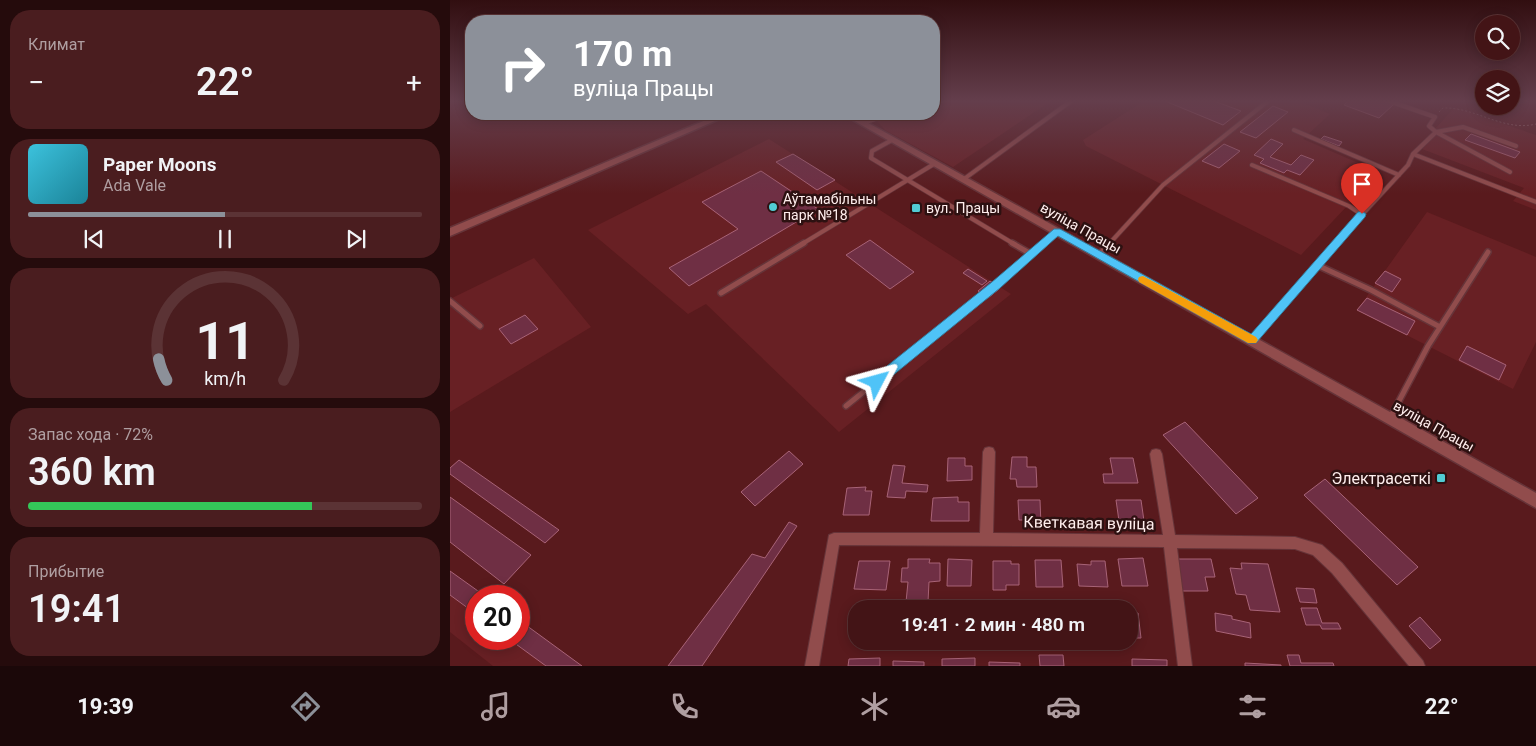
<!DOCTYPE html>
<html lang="ru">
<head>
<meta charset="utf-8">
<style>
  :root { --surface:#431416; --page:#4a1d1f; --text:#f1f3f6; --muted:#af9ea1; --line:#5b3335; --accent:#8c9099 }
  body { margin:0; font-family:Roboto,sans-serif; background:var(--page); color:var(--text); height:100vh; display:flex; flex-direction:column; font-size:19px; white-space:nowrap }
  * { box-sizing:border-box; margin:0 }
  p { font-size:16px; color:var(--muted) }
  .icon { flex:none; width:28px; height:28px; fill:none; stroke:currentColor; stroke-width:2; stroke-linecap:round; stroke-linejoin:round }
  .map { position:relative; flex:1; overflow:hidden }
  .drawer { display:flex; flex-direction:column; gap:10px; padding:10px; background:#250b0c; width:450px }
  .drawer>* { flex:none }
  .guide { position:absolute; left:15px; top:15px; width:475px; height:105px; border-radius:20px; box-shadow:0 2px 12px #0003,0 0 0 1px var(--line); background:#8c9099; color:#fff; overflow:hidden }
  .tools { position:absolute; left:1025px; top:15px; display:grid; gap:10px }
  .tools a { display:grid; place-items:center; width:45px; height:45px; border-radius:50%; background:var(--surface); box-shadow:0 2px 12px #0003,0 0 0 1px var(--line); font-size:25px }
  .speed { position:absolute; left:15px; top:585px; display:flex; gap:10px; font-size:25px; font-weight:700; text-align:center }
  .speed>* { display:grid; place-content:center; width:65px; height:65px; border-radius:50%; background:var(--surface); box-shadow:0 2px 12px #0003,0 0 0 1px var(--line); line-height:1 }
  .speed .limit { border:8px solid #d22; background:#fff; color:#111 }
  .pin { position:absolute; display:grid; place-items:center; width:42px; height:42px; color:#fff; margin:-51px -21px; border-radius:50% 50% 50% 0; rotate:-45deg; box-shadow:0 0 5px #0007 }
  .pin .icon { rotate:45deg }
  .me { position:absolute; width:55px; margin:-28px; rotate:51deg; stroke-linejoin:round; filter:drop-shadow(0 0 4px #0008) }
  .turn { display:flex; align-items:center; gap:18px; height:105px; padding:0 25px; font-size:22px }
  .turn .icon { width:65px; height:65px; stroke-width:2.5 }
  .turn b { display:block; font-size:35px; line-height:42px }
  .big { font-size:38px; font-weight:600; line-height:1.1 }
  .drawer .tile { flex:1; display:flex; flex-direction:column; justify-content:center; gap:8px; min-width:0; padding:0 18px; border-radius:20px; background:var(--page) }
  .drawer .dial { align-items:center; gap:0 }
  .dial svg { height:130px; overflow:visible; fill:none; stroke:var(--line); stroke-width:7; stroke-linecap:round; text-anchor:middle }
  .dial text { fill:var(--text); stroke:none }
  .song { display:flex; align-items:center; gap:15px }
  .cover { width:60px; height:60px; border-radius:8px; background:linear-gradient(135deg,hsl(190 70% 55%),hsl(190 70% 35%)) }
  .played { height:5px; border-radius:2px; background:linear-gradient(90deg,var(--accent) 50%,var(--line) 50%) }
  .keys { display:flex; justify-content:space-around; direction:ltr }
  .heat { display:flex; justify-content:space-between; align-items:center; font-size:28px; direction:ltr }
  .charge { height:8px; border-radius:4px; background:linear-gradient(90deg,#34c759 72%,var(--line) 0) }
  .trip { position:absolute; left:398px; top:600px; width:290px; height:50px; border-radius:20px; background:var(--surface); box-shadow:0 2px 12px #0003,0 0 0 1px var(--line); font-weight:600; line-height:50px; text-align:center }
  .tab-bar { display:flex; height:80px; justify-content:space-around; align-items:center; background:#1b0809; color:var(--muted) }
  .tab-bar .icon { width:35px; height:35px }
  .tab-bar .current { color:var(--accent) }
  .tab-bar b { font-size:22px; color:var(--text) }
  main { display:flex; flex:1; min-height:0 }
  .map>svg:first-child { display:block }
</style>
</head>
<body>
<main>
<section class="drawer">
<div class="tile"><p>Климат</p>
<div class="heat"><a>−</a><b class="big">22°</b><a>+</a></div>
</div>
<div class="tile">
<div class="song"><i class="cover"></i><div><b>Paper Moons</b><p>Ada Vale</p></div></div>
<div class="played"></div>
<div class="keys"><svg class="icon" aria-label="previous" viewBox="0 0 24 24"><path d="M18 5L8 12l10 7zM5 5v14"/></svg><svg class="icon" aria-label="pause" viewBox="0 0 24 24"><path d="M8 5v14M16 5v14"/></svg><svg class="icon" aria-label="next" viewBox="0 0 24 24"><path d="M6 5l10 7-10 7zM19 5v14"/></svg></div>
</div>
<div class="tile dial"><svg viewBox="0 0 100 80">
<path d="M14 69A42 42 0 1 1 86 69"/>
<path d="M14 69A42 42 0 0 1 9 56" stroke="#8c9099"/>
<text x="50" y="56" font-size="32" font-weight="700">11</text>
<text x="50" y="72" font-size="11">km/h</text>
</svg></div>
<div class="tile"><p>Запас хода · 72%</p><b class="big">360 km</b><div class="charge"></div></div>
<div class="tile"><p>Прибытие</p><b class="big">19:41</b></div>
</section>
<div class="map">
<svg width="1086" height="666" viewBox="0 0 1086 666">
  <rect width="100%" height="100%" fill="#591a1d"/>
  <path fill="#682024" d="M484,101H601L503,167L435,130L421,114H484Z
    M694,101H848L880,114L853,139L929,172L851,255L636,146L633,140Z
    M1007,108L1086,135V210L1063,201L1074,188L972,149L986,134L993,133L985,129L1003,109Z
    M319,139L561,294L389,432L256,304L238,314L138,230Z
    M977,212L1086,257V342L1063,389L907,310Z
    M84,258L141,327L0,412V299Z
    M0,571L35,596H26V639H69V620L132,666H43L0,632Z"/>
  <path fill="#6f2f44" stroke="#a86377" d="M715,101H764L791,111L773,125Z
    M898,101H934L944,104L929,118L894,105Z
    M823,106L838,112L806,138L790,132Z
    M1021,134L1070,152L1065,158L1015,140Z
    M874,136L892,142L889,146L871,139Z
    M821,139L833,144L820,157L841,165L851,155L864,160L850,175L837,170L834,173L810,163L814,159L804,155Z
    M774,144L790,151L769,168L752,161Z
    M343,154L385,180L367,190L326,162Z
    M311,171L368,209L239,286L219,268L288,229L252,202Z
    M420,240L464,272L440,289L396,255Z
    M518,269L537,281L532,285L513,273Z
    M935,271L951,279L942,292L925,283Z
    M540,281L550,288L538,298L528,291Z
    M917,298L965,321L957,335L907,310Z
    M75,315L88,329L61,344L49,329Z
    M1017,346L1056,365L1049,380L1009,360Z
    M735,422L808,498L786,514L713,435Z
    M339,451L353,464L305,506L291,492Z
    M562,457H577V467H586L587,487H567L566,479H560Z
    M498,458H515V466H522V480L497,481Z
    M660,458H683L688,483H654L653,474H663Z
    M9,460L109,530L95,543L0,474V468Z
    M443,465L455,466L452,483L478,485L477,492L456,491L455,498L437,497Z
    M875,479L968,567L947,585L854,495Z
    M416,487L415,491H422L419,515H393L397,488Z
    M0,497L81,555L54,584L0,542Z
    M508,497V502H519V521H481L483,498Z
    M568,500H590L591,526H580V520H569Z
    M666,500H691L694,521H669Z
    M339,522L347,526L252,666H218L302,554L315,558Z
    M693,558L698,586H672L668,559Z
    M458,559H480L479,563H490V581L479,582L478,602H456L458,582H451L452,568H458Z
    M498,559L522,560L521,586H497Z
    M726,559H761L765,577H755L758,591H732Z
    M585,560H611L613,587H586Z
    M409,561H440L436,590L404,589Z
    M543,561H561V564H569V585H556V590H543Z
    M641,561H655L658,587L629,586L627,564L641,565Z
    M791,563L818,564L830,612L800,610L796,595L786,594L780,568L792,569Z
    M0,571L35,596H26V614L0,595Z
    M846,588L864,589L867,603L850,602Z
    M851,608H867L872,623H888L891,629H872L870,625H856Z
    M679,613H688L691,638H679Z
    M765,613L782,616V619L800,623L801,638L766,631Z
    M970,617L991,640L980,649L959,626Z
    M69,620L132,666H96L59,639H69Z
    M589,655H613L614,666H590Z
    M837,655H849L851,663H883L884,666H840Z
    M430,658V666H398L399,659Z
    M525,658V666H492V659Z
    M682,659L717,660V666H682Z
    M443,661L474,662V666H443Z
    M539,662L570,663V666H539Z
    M795,663L831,665V666H795Z"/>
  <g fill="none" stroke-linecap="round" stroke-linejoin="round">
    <g stroke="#663439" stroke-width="5.5">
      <path id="service-far1" d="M939,101L985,117L979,126L986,132L1060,172
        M484,102L491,101
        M413,123L440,114
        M844,130L949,175
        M442,140L422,151L421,158L564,244
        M963,154L986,132L1013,127L1066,146
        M802,165L899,206L911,214
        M514,179L621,101
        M352,244L484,164
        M593,244L607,232
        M659,244L713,185L818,101
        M885,244L958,165L963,154L1086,202"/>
    </g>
    <g stroke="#663439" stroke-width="8">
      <path id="service" d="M562,243L581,254
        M649,255L660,243
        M867,265L921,290L990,327
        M271,293L354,243
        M0,301L30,326
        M802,340L886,243
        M396,406L546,285L595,243
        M940,418L978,346L1038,252"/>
    </g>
    <g stroke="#663439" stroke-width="2">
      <path id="minor" d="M539,447L543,448L545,452L543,533L713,535L700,454L702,450L706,449L710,450L712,454L725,535L845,537L872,545L892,563L973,661L975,666H959L882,573L863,555L845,549L727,548L742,666H728L714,547L389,545L369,666H355L379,535L384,533H530L533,452L535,448Z"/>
    </g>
    <g stroke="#663439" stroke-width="3">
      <path id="tertiary" d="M270,114H281L0,236V228Z
        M392,114H402L1086,493V508Z"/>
    </g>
    <path stroke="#9a6d6e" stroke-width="1" stroke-dasharray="2 2" stroke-linecap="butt" d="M989,112L993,108C1026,107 1053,132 1086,124"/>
    <use href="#service-far1" stroke="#914c4c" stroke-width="4"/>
    <use href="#service" stroke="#914c4c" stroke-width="5"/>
    <use href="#minor" fill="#914c4c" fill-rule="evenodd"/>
    <use href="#tertiary" fill="#914c4c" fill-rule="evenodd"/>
  </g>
  <linearGradient id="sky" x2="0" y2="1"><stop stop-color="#310e10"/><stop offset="0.52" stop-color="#643e4c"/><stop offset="1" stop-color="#643e4c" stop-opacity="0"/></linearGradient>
  <rect width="1086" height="194" fill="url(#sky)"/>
  <path fill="#4fc3f7" stroke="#337fa1" d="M912,211L916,214L915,217L806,343H798L608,236L550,288L431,385H422L421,382L422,378L542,282L604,229H610L801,334L908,212Z"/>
  <path fill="#f59e0b" d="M693,276L806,337L808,340L806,343H798L689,282L688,279L689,277Z"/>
  <g fill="#51ccd4" stroke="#2d1111" stroke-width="2">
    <circle cx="323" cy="207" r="5"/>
    <rect x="461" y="203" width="10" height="10" rx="2.5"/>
    <rect x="986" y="473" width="10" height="10" rx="2.5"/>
  </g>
  <g text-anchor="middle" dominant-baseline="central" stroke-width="5" stroke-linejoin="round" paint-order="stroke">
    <g font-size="14" fill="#ffeeed" stroke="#2d1111" text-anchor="start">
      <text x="333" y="199">Аўтамабільны<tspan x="333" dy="16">парк №18</tspan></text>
      <text x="476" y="208">вул. Працы</text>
    </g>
    <g font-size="14" fill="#ffeeed" stroke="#2d1111">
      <text transform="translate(631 228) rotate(29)">вуліца Працы</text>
      <text transform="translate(984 426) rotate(29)">вуліца Працы</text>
    </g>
    <g font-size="16" fill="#ffeeed" stroke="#2d1111" text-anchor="end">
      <text x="981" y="478">Электрасеткі</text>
    </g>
    <g font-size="16" fill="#ffeeed" stroke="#2d1111">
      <text transform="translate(639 523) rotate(1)">Кветкавая вуліца</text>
    </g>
  </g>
</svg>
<div class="tools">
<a><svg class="icon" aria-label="search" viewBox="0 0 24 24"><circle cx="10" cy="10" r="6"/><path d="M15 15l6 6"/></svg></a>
<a><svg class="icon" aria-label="layers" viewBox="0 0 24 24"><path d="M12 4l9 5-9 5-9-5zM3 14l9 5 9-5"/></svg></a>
</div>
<div class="speed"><div class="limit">20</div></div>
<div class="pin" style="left:912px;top:214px;background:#d93025"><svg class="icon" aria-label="arrive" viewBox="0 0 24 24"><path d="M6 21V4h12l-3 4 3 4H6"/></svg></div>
<svg class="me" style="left:427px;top:382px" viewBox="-20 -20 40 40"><path d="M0-17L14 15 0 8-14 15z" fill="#4fc3f7" stroke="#fff" stroke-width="4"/></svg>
<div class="trip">19:41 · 2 мин · 480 m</div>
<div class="guide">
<div class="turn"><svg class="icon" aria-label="right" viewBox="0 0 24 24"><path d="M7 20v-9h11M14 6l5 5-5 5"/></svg><div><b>170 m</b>вуліца Працы</div></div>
</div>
</div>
</main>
<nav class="tab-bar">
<b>19:39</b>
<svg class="icon current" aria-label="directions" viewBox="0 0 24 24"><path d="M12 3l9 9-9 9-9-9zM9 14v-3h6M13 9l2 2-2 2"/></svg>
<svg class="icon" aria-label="music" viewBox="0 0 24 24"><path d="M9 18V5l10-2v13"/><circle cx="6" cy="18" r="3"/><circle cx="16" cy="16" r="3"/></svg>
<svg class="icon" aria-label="phone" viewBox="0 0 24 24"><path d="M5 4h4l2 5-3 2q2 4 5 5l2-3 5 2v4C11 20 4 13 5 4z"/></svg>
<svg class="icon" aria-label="climate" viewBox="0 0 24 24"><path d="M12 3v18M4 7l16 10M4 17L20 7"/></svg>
<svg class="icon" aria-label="car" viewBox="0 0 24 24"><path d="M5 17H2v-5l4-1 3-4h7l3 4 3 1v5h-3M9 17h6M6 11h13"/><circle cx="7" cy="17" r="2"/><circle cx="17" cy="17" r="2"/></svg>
<svg class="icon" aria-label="filters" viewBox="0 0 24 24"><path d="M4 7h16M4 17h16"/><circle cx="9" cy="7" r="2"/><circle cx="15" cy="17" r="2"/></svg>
<b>22°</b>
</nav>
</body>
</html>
